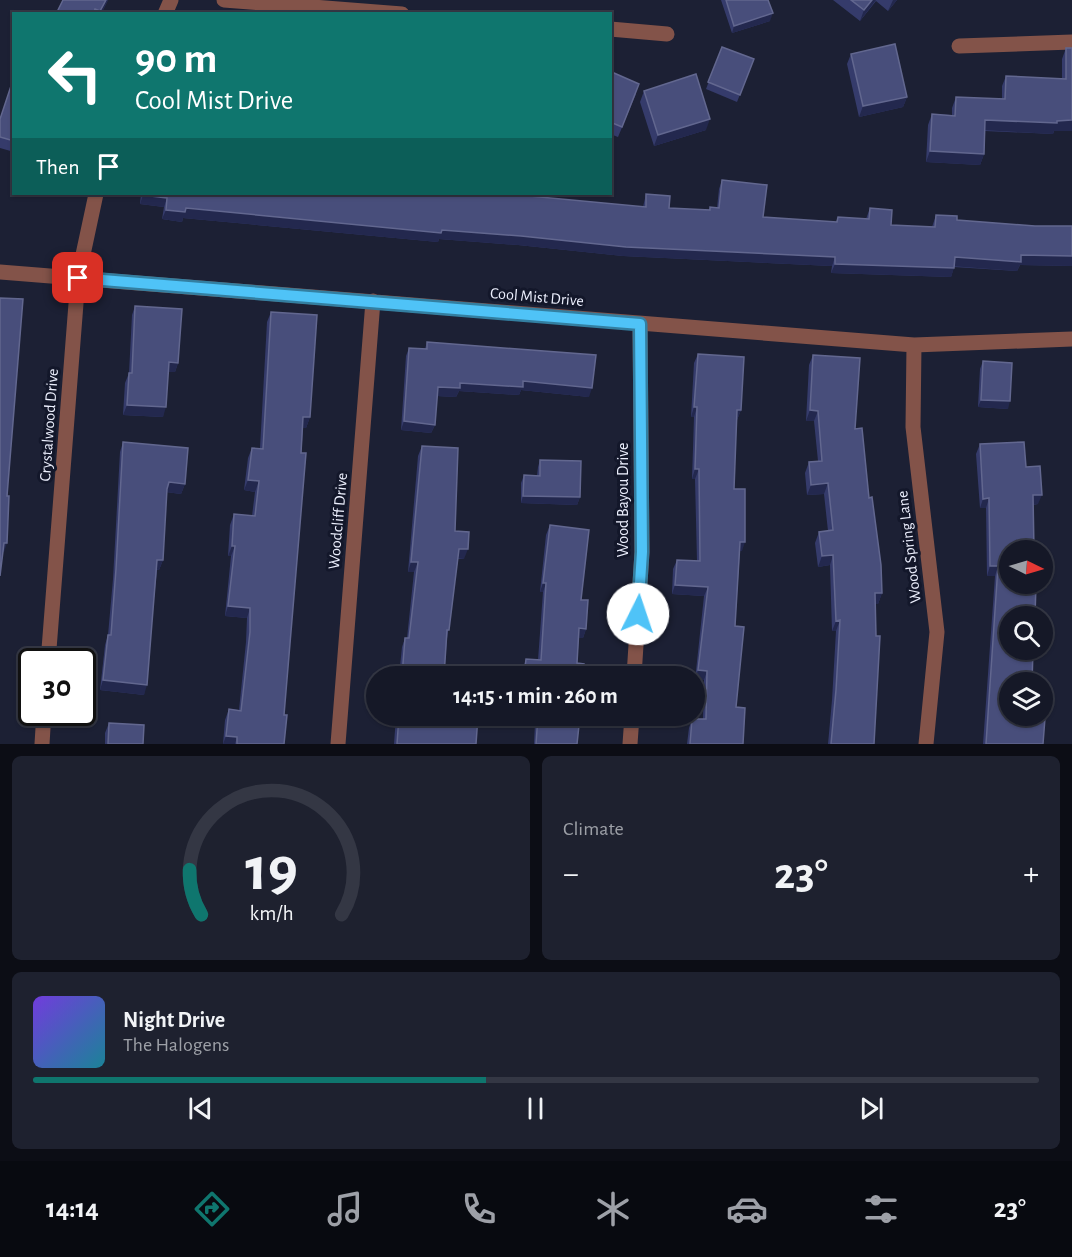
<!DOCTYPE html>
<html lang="en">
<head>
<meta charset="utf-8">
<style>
  :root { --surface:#151827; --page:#1e212f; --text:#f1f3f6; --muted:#9da0a7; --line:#343744; --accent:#0f766e }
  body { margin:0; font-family:"Alegreya Sans",sans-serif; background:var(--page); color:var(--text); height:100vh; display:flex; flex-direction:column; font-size:22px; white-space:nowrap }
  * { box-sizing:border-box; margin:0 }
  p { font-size:20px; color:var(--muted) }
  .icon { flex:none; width:33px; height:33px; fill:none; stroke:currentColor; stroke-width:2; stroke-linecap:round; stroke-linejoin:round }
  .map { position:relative; height:744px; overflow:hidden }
  .drawer { display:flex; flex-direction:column; gap:12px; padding:12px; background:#0c0d15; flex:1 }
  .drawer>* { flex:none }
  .hud { position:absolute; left:12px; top:12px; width:600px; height:183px; border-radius:0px; box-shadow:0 2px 4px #0004,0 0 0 2px var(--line); background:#0f766e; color:#fff; overflow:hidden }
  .needle { width:39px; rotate:95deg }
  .controls { position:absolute; left:999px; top:540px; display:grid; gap:12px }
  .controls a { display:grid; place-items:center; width:54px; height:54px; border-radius:50%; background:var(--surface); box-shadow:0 2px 4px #0004,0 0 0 2px var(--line); font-size:30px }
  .speed { position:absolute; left:18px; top:648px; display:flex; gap:12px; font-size:30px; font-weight:700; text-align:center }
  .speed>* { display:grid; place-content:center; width:78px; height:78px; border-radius:50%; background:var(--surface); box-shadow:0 2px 4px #0004,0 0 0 2px var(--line); line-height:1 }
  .speed .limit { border:3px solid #111; border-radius:9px; background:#fff; color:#111 }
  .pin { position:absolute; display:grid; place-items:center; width:51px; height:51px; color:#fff; margin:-26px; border-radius:12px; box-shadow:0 3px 9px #0006 }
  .me { position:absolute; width:66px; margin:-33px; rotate:4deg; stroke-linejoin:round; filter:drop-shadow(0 0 4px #0008) }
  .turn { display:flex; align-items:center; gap:21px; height:126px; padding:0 24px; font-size:27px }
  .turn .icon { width:78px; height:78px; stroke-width:2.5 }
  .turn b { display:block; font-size:42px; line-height:51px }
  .then { display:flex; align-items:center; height:57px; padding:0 24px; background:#0003; gap:12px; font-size:22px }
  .big { font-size:45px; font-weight:700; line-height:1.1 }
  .drawer .card { flex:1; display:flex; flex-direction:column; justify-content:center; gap:9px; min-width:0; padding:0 21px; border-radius:9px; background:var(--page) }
  .drawer .dial { align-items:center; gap:0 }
  .dial svg { height:156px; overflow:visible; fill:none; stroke:var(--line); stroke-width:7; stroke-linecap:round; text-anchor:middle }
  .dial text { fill:var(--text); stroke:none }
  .song { display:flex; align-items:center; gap:18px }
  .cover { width:72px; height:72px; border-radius:9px; background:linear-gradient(135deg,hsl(260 70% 55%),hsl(190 70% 35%)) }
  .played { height:6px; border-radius:3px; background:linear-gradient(90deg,var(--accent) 45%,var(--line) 45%) }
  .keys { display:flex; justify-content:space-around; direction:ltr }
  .heat { display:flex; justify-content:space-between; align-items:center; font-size:33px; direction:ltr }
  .drawer .tiles { flex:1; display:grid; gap:12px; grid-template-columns:1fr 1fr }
  .card:last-child { grid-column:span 2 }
  .trip { position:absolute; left:366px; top:666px; width:339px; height:60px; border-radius:30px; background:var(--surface); box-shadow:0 2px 4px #0004,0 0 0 2px var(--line); font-weight:700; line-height:60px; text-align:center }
  .dock { display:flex; height:96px; justify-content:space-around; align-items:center; background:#080a10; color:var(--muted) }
  .dock .icon { width:42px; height:42px }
  .dock .current { color:var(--accent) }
  .dock b { font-size:27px; color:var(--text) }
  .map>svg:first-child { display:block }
</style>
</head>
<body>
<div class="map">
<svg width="1072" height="744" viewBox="0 0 1072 744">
  <rect width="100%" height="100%" fill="#1c2034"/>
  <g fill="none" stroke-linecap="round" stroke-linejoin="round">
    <path stroke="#835349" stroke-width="15" d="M224,0L402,14
      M165,14L171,0
      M610,29L667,34
      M959,46L1072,42
      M0,272L914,345L1072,339
      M914,345L913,427L937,632L926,744
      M48,662L78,278L96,194
      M634,676L642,552L640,324
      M42,744L44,712
      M338,744L373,301
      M630,744L632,716"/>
  </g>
  <path fill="#353b6b" d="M63,0H108L101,14H56Z
    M721,0H768L770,21L732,33Z
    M833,0H897L888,11L876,1L860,21Z
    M722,47L754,59L737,102L706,89Z
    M1066,48H1072V131H1054L1053,134L985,131L984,154L980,165L926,162L928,125L932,114L952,115V108L956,97L1002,99V86L1006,76L1062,79V59Z
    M851,54L907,97L903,107L859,117L847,64Z
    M610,80L636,94L618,137L610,134Z
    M14,87V152L0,148V118Z
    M644,91L706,130L654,146L640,102Z
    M722,180L763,217L836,222L838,217L866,219L870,208L891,225L932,227L936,215L957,220L1035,226H1072V266L1020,265L1017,271L954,267L951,277L831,273L832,266L623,256L518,245L439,239L438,242L183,218L182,222L162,219L164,207L140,204L141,194H508L643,207L646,194L669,208L709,210L710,207L717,208L719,189Z
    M135,306L178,363L175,372H168L163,417L123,415L125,383L129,373L132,315Z
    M271,312L310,417L306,428H303L284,715V744H223L225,720L229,709L239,710L246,642L247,618L225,616L231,556H228L230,525L234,514L252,516L255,492L244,490L248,458L252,448H260L267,322Z
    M427,342L589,397L521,390L519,395L459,391L456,397L437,396L435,425L431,433L401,430L406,356L409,348L425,349Z
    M698,354L741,410L737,420H736L734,489L742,551H740L735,626L736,707L743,744H687L689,728L692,719H703L704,680H695L704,596L672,594L673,569L677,560L697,561L695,479H692L694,417H691L694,363Z
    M813,355L855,429L869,498L882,593L878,604H875L874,744H828L832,700L836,631H832L830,565L818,567L815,543L819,532L828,531L824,494L807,495L805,473L809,462L818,461L814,421H806L809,365Z
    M983,361L1008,409L978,407L980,369Z
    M123,442L185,484L181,494L166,492L163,560L159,570H157L144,695L100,690L105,645L108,635L113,579L120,452Z
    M980,444L1026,467L1038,504L1033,505L1010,682L1043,744H983L995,576H987L986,508H980L976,454Z
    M422,446L455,531L464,559H458L447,639L444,676H399L402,647L405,638H407L414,572H408L418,456Z
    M540,460L580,497L577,505L521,503V483L524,475L537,476L538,467Z
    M550,525L581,600L586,629L583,638H579L577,663L583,676H522L523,669L526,659L538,660L543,592H540L546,535Z
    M396,716H478L476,744H394Z
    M532,716H580L577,744H534L535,723H532Z
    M109,723L143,744H105V733Z"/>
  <path fill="#23284e" d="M106,0H108L101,14H99Z
    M872,0H876L860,21L864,10Z
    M893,0H897L888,11Z
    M773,13L770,21L732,33L734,26Z
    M907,97L903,107L859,117L863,106Z
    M710,119L706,130L654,146L658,135Z
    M985,120H1072V131H1054L1053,134L981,130Z
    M930,151L984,154L980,165L926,162Z
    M143,195L167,198L164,207L140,204Z
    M186,208L442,230L835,257L832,266L623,256L518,245L439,239L438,242L183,218L182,222L162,219L166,210Z
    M1021,255L1072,256V266L1020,265L1017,271L951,266L955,257Z
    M835,264L954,268L951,277L831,273Z
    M169,362L178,363L175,372H165Z
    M523,381L592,388L589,397L521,390L519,395L459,391L456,397L435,396L438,387L460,383Z
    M981,400L1010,401L1008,409L978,407Z
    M127,405L166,407L163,417L123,415Z
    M694,407H697L694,417H691Z
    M737,410H741L737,420L733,419Z
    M810,410L818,411L814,421H806Z
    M303,417H310L306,428H300Z
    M404,421L435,425L431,433L401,430Z
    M695,469H699L695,479H692Z
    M248,480L259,481L255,492L244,490Z
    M169,482L185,484L181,494L166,492Z
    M828,483L824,494L807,495L811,485Z
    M1033,495H1042L1038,504L1029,505Z
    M523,496L580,497L577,505L521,503Z
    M989,498L986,508H980L983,499Z
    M740,542H745L742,551H737Z
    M4,543H7L4,552H0Z
    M232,546H235L231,556H228Z
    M459,549H468L464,559L455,558Z
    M833,555L830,565L818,567L822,556Z
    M157,560H163L159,570L154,569Z
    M411,562H418L414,572H408Z
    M990,566H998L995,576H987Z
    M543,583H546L543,592H540Z
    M675,585L708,587L704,596L672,594Z
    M875,593H882L878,604H871Z
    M228,606L250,608L247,618L225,616Z
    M840,620L836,631H832L836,621Z
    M579,628L586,629L583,638H576Z
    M698,670L707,671L704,680H695Z
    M103,680L147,685L144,695L100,690Z
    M535,716H538L535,723H532Z
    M226,736L237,737L235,744H223Z"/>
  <path fill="#484e7b" stroke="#62678f" stroke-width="1.5" d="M63,0H106L100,11L95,9L93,14H56Z
    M726,0H768L773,13L734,26Z
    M851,0H872L864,10Z
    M895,44L907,97L863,106L851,54Z
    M722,47L754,59L740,95L708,82Z
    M1066,48H1072V120L1057,121V123L985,120L984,154L930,151L932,114L955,116L956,97L1005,99L1006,76L1066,79Z
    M614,73L639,84L622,127L610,122V80Z
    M696,74L710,119L658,135L644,91Z
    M11,86L14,87V141L0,137V119Z
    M722,180L767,185L763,217L837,222L838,217L869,219L870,208L892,210L891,225L935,227L936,215L957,216V220L1035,226H1072V256L1021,255V262L955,257L954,268L835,264V257L626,247L521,236L442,230L441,233L186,208L185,212L166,210L167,198L143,195V194H508L646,207V194L670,196L669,208L710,210V207L719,208Z
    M0,298L23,299L7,496H9L7,543H4L0,576Z
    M135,306L182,309L178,363L169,362L166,407L127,405L129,373H132Z
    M271,312L317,315L310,417H303L301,453H306L284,715H287L284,744H237V737L226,736L229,709L241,711L250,632V608L228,606L235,546H232L234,514L255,516L259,481L248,480L252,448L263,449Z
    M427,342L596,355L592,388L523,381V387L460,383V388L438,387L435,425L404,421L409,348L427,349Z
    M698,354L744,357L741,410H737L734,489H745V542H740L735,626L744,627L736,707L745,708L743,744H690L692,719H706L707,671L698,670L708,587L675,585L677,560L700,561L699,469H695L697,407H694Z
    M813,355L860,358L855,429L862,428L869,498L872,497L881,565L882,593H875L876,636H880L874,744H831L836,690L840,620L836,621L833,555L822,556L819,532L833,530L828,483L811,485L809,462L822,461L818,411L810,410Z
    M983,361L1012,363L1010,401L981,400Z
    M123,442L188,448L185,484L169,482L167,489L163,560H157L147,685L103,680L108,635H111L116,569Z
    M1024,442L1026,467L1040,466L1042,495H1033L1034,550H1010V584H1036L1035,616H1010V650H1033L1032,682H1010V716H1031H1030L1045,718L1043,744H986L998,566H990L989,498L983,499L980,444Z
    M422,446L458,448L455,531L469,532L468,549H459L449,630H447L444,676H402L405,638H409L418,562H411Z
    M540,460L581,461L580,497L523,496L524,475L540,476Z
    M550,525L589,530L581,600H588L586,629L579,628L577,663L584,664L583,676H524L526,659L541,660L546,583H543Z
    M399,716H478L476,744H397Z
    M538,716H580L577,744H536Z
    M109,723L144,725L143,744H108Z"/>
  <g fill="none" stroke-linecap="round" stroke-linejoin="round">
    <g stroke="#337fa1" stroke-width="15">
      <path id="route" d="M78,278L640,324L642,552L638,614"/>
    </g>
    <use href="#route" stroke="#4fc3f7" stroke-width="10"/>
  </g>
  <g text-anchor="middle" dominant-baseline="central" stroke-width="6" stroke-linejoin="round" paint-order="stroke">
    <g font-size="16" fill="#eceffd" stroke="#13172a">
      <text transform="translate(537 297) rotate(5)">Cool Mist Drive</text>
      <text transform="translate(49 425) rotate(-86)">Crystalwood Drive</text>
      <text transform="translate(623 500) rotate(-90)">Wood Bayou Drive</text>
      <text transform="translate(338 521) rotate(-85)">Woodcliff Drive</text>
      <text transform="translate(909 547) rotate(-97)">Wood Spring Lane</text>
    </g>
  </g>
</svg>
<div class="controls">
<a><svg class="needle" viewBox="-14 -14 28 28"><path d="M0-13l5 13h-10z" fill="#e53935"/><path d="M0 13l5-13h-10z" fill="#9da0a7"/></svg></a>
<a><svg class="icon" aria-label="search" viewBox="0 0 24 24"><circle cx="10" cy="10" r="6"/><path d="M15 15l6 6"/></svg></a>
<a><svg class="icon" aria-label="layers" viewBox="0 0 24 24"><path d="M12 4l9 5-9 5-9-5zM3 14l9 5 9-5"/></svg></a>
</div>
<div class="speed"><div class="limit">30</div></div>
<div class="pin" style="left:78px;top:278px;background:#d93025"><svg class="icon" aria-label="arrive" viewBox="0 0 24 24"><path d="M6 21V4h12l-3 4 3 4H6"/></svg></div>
<svg class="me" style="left:638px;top:614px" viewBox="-20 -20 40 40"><circle r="19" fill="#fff"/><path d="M0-13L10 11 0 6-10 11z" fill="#4fc3f7"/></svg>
<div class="trip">14:15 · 1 min · 260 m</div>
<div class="hud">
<div class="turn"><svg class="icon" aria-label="left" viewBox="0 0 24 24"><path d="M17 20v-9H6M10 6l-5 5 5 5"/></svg><div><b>90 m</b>Cool Mist Drive</div></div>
<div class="then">Then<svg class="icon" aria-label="arrive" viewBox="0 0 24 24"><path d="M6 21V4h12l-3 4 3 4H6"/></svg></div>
</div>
</div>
<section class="drawer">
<div class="tiles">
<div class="card dial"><svg viewBox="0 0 100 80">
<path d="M14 69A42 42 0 1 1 86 69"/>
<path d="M14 69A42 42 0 0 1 8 46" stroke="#0f766e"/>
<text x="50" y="56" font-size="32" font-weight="700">19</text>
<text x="50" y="72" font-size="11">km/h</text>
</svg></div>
<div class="card"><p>Climate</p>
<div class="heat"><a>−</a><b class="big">23°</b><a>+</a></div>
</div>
<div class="card">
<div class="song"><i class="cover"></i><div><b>Night Drive</b><p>The Halogens</p></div></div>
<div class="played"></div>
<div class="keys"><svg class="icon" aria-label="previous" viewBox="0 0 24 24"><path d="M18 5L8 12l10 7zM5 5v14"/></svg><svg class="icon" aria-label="pause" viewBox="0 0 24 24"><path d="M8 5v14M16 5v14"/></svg><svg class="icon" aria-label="next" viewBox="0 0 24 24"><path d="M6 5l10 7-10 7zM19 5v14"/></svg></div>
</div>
</div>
</section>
<nav class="dock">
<b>14:14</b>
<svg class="icon current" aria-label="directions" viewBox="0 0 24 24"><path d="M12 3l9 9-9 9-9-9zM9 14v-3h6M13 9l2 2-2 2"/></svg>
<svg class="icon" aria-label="music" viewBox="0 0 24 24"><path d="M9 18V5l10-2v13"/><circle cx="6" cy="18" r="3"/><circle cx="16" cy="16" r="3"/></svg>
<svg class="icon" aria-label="phone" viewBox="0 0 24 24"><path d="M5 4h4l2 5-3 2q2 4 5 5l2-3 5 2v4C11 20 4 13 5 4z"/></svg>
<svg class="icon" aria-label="climate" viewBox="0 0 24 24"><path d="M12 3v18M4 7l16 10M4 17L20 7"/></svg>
<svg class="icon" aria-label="car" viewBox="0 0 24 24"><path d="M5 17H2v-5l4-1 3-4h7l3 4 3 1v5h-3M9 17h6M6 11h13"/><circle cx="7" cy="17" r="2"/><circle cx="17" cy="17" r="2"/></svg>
<svg class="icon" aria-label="filters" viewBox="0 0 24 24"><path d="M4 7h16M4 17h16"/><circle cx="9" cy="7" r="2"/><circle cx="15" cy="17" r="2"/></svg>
<b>23°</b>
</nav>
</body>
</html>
